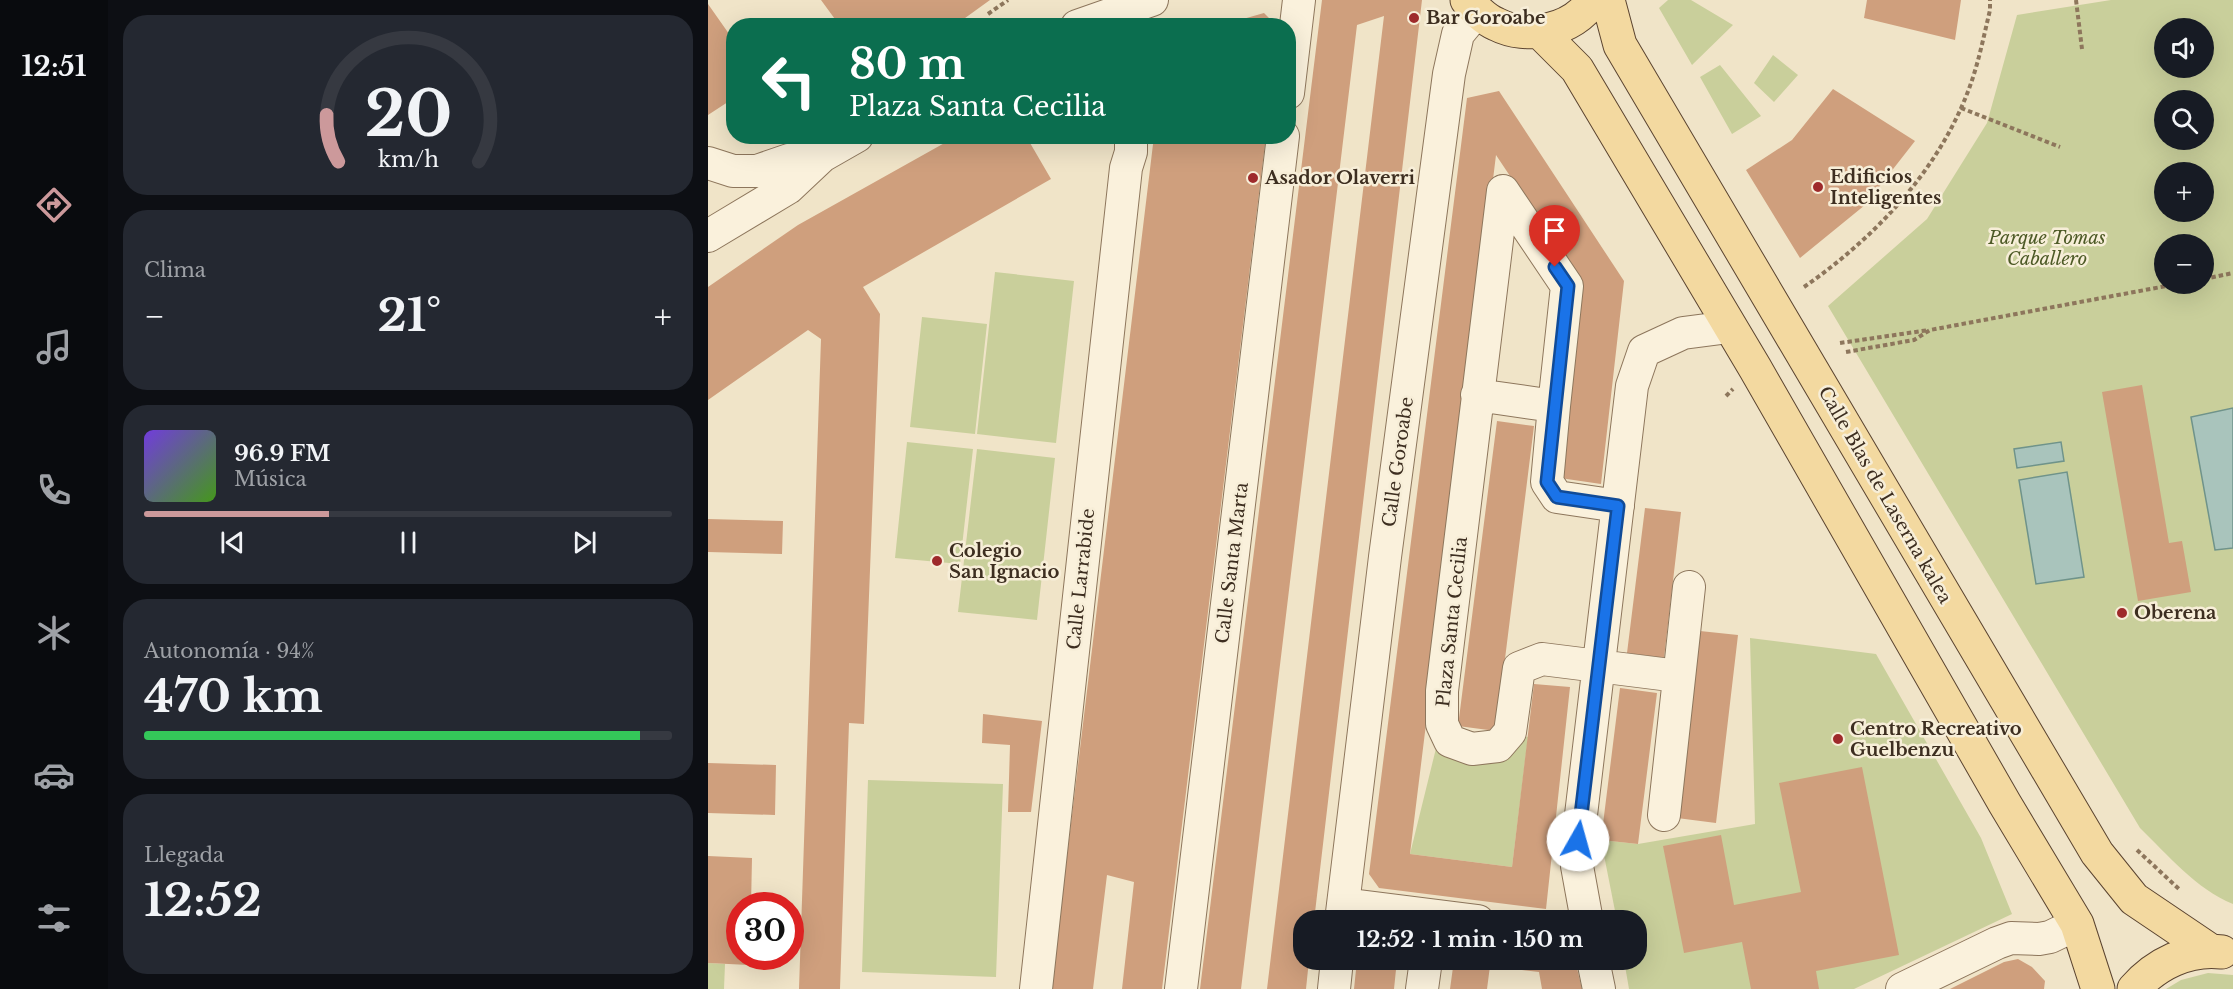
<!DOCTYPE html>
<html lang="es">
<head>
<meta charset="utf-8">
<style>
  :root { --surface:#171b24; --page:#242831; --text:#f1f3f6; --muted:#9ea1a6; --line:#363941; --accent:#cc999b }
  body { margin:0; font-family:"Libre Baskerville",serif; background:var(--page); color:var(--text); height:100vh; display:flex; flex-direction:column; font-size:22px; white-space:nowrap }
  * { box-sizing:border-box; margin:0 }
  p { font-size:20px; color:var(--muted) }
  .icon { flex:none; width:33px; height:33px; fill:none; stroke:currentColor; stroke-width:2; stroke-linecap:round; stroke-linejoin:round }
  .map { position:relative; flex:1; overflow:hidden }
  .side { display:flex; flex-direction:column; gap:15px; padding:15px; background:#0d0f14; width:600px }
  .side>* { flex:none }
  .top-card { position:absolute; left:18px; top:18px; width:570px; height:126px; border-radius:24px; box-shadow:0 6px 24px #0002; background:#0b6e4f; color:#fff; overflow:hidden }
  .fabs { position:absolute; left:1446px; top:18px; display:grid; gap:12px }
  .fabs a { display:grid; place-items:center; width:60px; height:60px; border-radius:50%; background:var(--surface); box-shadow:0 6px 24px #0002; font-size:30px }
  .speed { position:absolute; left:18px; top:892px; display:flex; gap:12px; font-size:30px; font-weight:700; text-align:center }
  .speed>* { display:grid; place-content:center; width:78px; height:78px; border-radius:50%; background:var(--surface); box-shadow:0 6px 24px #0002; line-height:1 }
  .speed .limit { border:9px solid #d22; background:#fff; color:#111 }
  .pin { position:absolute; display:grid; place-items:center; width:51px; height:51px; color:#fff; margin:-62px -26px; border-radius:50% 50% 50% 0; rotate:-45deg; box-shadow:0 0 6px #0007 }
  .pin .icon { rotate:45deg }
  .me { position:absolute; width:66px; margin:-33px; rotate:7deg; stroke-linejoin:round; filter:drop-shadow(0 0 4px #0008) }
  .turn { display:flex; align-items:center; gap:21px; height:126px; padding:0 24px; font-size:27px }
  .turn .icon { width:78px; height:78px; stroke-width:2.5 }
  .turn b { display:block; font-size:42px; line-height:51px }
  .big { font-size:45px; font-weight:700; line-height:1.1 }
  .side .widget { flex:1; display:flex; flex-direction:column; justify-content:center; gap:9px; min-width:0; padding:0 21px; border-radius:24px; background:var(--page) }
  .side .dial { align-items:center; gap:0 }
  .dial svg { height:156px; overflow:visible; fill:none; stroke:var(--line); stroke-width:7; stroke-linecap:round; text-anchor:middle }
  .dial text { fill:var(--text); stroke:none }
  .song { display:flex; align-items:center; gap:18px }
  .cover { width:72px; height:72px; border-radius:9px; background:linear-gradient(135deg,hsl(260 70% 55%),hsl(100 70% 35%)) }
  .played { height:6px; border-radius:3px; background:linear-gradient(90deg,var(--accent) 35%,var(--line) 35%) }
  .keys { display:flex; justify-content:space-around; direction:ltr }
  .heat { display:flex; justify-content:space-between; align-items:center; font-size:33px; direction:ltr }
  .charge { height:9px; border-radius:4px; background:linear-gradient(90deg,#34c759 94%,var(--line) 0) }
  .trip { position:absolute; left:585px; top:910px; width:354px; height:60px; border-radius:24px; background:var(--surface); box-shadow:0 6px 24px #0002; font-weight:700; line-height:60px; text-align:center }
  main { display:flex; flex:1; min-height:0 }
  .dock { display:flex; flex-direction:column; width:108px; justify-content:space-around; align-items:center; background:#090b0e; color:var(--muted) }
  .dock .icon { width:42px; height:42px }
  .dock .current { color:var(--accent) }
  .dock b { font-size:27px; color:var(--text) }
  .map>svg:first-child { display:block }
</style>
</head>
<body>
<main>
<nav class="dock">
<b>12:51</b>
<svg class="icon current" aria-label="directions" viewBox="0 0 24 24"><path d="M12 3l9 9-9 9-9-9zM9 14v-3h6M13 9l2 2-2 2"/></svg>
<svg class="icon" aria-label="music" viewBox="0 0 24 24"><path d="M9 18V5l10-2v13"/><circle cx="6" cy="18" r="3"/><circle cx="16" cy="16" r="3"/></svg>
<svg class="icon" aria-label="phone" viewBox="0 0 24 24"><path d="M5 4h4l2 5-3 2q2 4 5 5l2-3 5 2v4C11 20 4 13 5 4z"/></svg>
<svg class="icon" aria-label="climate" viewBox="0 0 24 24"><path d="M12 3v18M4 7l16 10M4 17L20 7"/></svg>
<svg class="icon" aria-label="car" viewBox="0 0 24 24"><path d="M5 17H2v-5l4-1 3-4h7l3 4 3 1v5h-3M9 17h6M6 11h13"/><circle cx="7" cy="17" r="2"/><circle cx="17" cy="17" r="2"/></svg>
<svg class="icon" aria-label="filters" viewBox="0 0 24 24"><path d="M4 7h16M4 17h16"/><circle cx="9" cy="7" r="2"/><circle cx="15" cy="17" r="2"/></svg>
</nav>
<section class="side">
<div class="widget dial"><svg viewBox="0 0 100 80">
<path d="M14 69A42 42 0 1 1 86 69"/>
<path d="M14 69A42 42 0 0 1 8 45" stroke="#cc999b"/>
<text x="50" y="56" font-size="32" font-weight="700">20</text>
<text x="50" y="72" font-size="11">km/h</text>
</svg></div>
<div class="widget"><p>Clima</p>
<div class="heat"><a>−</a><b class="big">21°</b><a>+</a></div>
</div>
<div class="widget">
<div class="song"><i class="cover"></i><div><b>96.9 FM</b><p>Música</p></div></div>
<div class="played"></div>
<div class="keys"><svg class="icon" aria-label="previous" viewBox="0 0 24 24"><path d="M18 5L8 12l10 7zM5 5v14"/></svg><svg class="icon" aria-label="pause" viewBox="0 0 24 24"><path d="M8 5v14M16 5v14"/></svg><svg class="icon" aria-label="next" viewBox="0 0 24 24"><path d="M6 5l10 7-10 7zM19 5v14"/></svg></div>
</div>
<div class="widget"><p>Autonomía · 94%</p><b class="big">470 km</b><div class="charge"></div></div>
<div class="widget"><p>Llegada</p><b class="big">12:52</b></div>
</section>
<div class="map">
<svg width="1525" height="989" viewBox="0 0 1525 989">
  <rect width="100%" height="100%" fill="#f0e4c8"/>
  <path fill="#c9cf9b" fill-rule="evenodd" d="M960,0H983L1025,25L984,65L951,8Z
    M1403,0H1525V904C1488,889 1460,855 1432,828L1120,306L1219,219L1279,123L1309,15ZM1456,28H1496V68H1456ZM1456,100H1496V140H1456ZM1456,172H1496V212H1456ZM1456,244H1496V284H1456Z
    M1065,55L1090,75L1066,102L1046,83Z
    M1012,65L1053,116L1024,134L992,77Z
    M287,272L366,281L348,443L269,434Z
    M214,317L279,324L267,434L202,427Z
    M199,442L265,449L252,564L187,558Z
    M269,449L347,458L329,620L250,612Z
    M1042,638L1168,654L1273,838L1304,914L1146,989H921L916,960H928V921H909L893,840L930,844L1047,824Z
    M734,724L743,741L802,732L820,737L804,867L702,854Z
    M160,780L295,784L288,977L154,972Z
    M0,963L17,964L16,989H0Z
    M1500,973L1525,975V989H1458L1473,980Z"/>
  <path fill="#a9c4bc" stroke="#6f938a" stroke-width="1.5" d="M1525,408V548L1507,550L1483,417Z
    M1353,442L1356,461L1309,468L1306,449Z
    M1359,472L1376,577L1328,584L1311,480Z"/>
  <path fill="#cf9f7d" d="M113,0H282L246,26H132Z
    M614,0H714L606,921H596V960H601L598,989H559L676,16L649,25L533,989H492Z
    M1159,0H1253L1247,40L1156,18Z
    M0,4L26,41V98L0,115Z
    M556,13L569,26H515L514,25Z
    M1125,89L1207,141L1157,205L1092,258L1038,170L1084,140Z
    M791,91L916,281L893,484L852,478L874,284L788,155L702,854L804,867L826,684L862,687L838,909L671,888L661,874L759,98Z
    M249,136H318L343,179L155,287L172,314L156,724L141,723L132,989H91L113,339L100,330L0,400V287L90,225Z
    M446,136H558L454,989H414L426,882L399,875L385,989H343Z
    M1434,385L1461,543L1474,541L1483,592L1430,601L1394,392Z
    M789,421L826,426L788,731L750,726Z
    M937,508L973,512L956,658L919,653Z
    M0,519L75,521L74,554L0,552Z
    M992,631L1030,635L1008,823L969,818Z
    M912,688L949,693L930,844L893,840Z
    M275,714L334,721L323,812H300L302,745L274,743Z
    M0,763L68,765L67,815L0,813Z
    M1154,767L1191,955L1108,971L1111,989H1043L1034,942L976,953L955,846L1013,835L1026,905L1093,892L1071,783Z
    M0,856L44,858L43,906H32V957H41V965L0,963Z
    M1310,959L1324,967L1337,981L1336,989H1242L1296,962Z
    M649,960H689L686,989H646Z
    M746,960H867L874,989H834L831,972L782,966L779,989H742Z"/>
  <g fill="none" stroke-linecap="round" stroke-linejoin="round">
    <g stroke="#8d765c" stroke-width="34">
      <path id="minor" d="M369,26L444,0
        M580,93L591,0
        M0,163L25,171H49L81,160L114,156
        M0,236L80,188L114,156L149,136
        M769,395L846,406L839,482L849,497L910,506
        M846,406L859,286L795,191L734,691V724L742,741L764,749L790,746L802,732L811,668L834,659L970,676
        M956,815L981,587
        M635,904L770,921
        M633,921L677,557L741,74L750,34L769,11
        M879,921L869,866L870,840L924,386L936,351L975,333L1021,327
        M885,960L891,989
        M328,989L418,168L423,152V136
        M473,989L575,136
        M626,989L629,960
        M714,989L718,960
        M1194,989L1289,943L1303,938L1331,939L1342,937L1369,924"/>
    </g>
    <g stroke="#5b4430" stroke-width="35">
      <path id="major" d="M759,0C767,9 776,19 788,24C819,40 865,31 885,0
        M900,0L912,45L1389,853L1426,899L1503,951
        M832,32L869,69L1047,368L1297,804L1369,924L1390,989
        M1426,989C1448,964 1480,948 1514,952"/>
    </g>
    <path stroke="#8d765c" stroke-width="4" stroke-dasharray="4.5 3" stroke-linecap="butt" d="M1368,0L1374,49
      M280,14L300,0
      M1253,108L1352,147
      M1496,279L1525,273
      M1096,287C1168,237 1232,169 1262,86C1271,61 1276,35 1282,10V0
      M1132,343L1221,330
      M1138,352L1206,340L1222,330L1469,284
      M1018,396L1025,389
      M1429,850L1472,890"/>
    <use href="#minor" stroke="#faf1dc" stroke-width="32"/>
    <use href="#major" stroke="#f3d9a0" stroke-width="33"/>
  </g>
  <g fill="none" stroke-linecap="round" stroke-linejoin="round">
    <g stroke="#114b97" stroke-width="15">
      <path id="route" d="M847,267L860,286L839,482L849,497L910,506L870,840"/>
    </g>
    <use href="#route" stroke="#1a73e8" stroke-width="10"/>
  </g>
  <g fill="#9e2a2b" stroke="#f7eed8" stroke-width="2">
    <circle cx="706" cy="18" r="6"/>
    <circle cx="545" cy="178" r="6"/>
    <circle cx="1110" cy="187" r="6"/>
    <circle cx="229" cy="561" r="6"/>
    <circle cx="1414" cy="613" r="6"/>
    <circle cx="1130" cy="739" r="6"/>
  </g>
  <g text-anchor="middle" dominant-baseline="central" stroke-width="5" stroke-linejoin="round" paint-order="stroke">
    <g font-size="18" font-weight="bold" fill="#3d2e20" stroke="#f7eed8" text-anchor="start">
      <text x="718" y="18">Bar Goroabe</text>
      <text x="1122" y="177">Edificios<tspan x="1122" dy="21">Inteligentes</tspan></text>
      <text x="557" y="178">Asador Olaverri</text>
      <text x="241" y="551">Colegio<tspan x="241" dy="21">San Ignacio</tspan></text>
      <text x="1426" y="613">Oberena</text>
      <text x="1142" y="729">Centro Recreativo<tspan x="1142" dy="21">Guelbenzu</tspan></text>
    </g>
    <g font-size="18" font-style="italic" fill="#4d5a26" stroke="#f7eed8">
      <text x="1339" y="238">Parque Tomas<tspan x="1339" dy="21">Caballero</tspan></text>
    </g>
    <g font-size="18" fill="#3d2e20" stroke="#f7eed8">
      <text transform="translate(690 462) rotate(-82)">Calle Goroabe</text>
      <text transform="translate(1177 495) rotate(60)">Calle Blas de Laserna kalea</text>
      <text transform="translate(524 563) rotate(-83)">Calle Santa Marta</text>
      <text transform="translate(373 579) rotate(-84)">Calle Larrabide</text>
      <text transform="translate(744 622) rotate(-84)">Plaza Santa Cecilia</text>
    </g>
  </g>
</svg>
<div class="fabs">
<a><svg class="icon" aria-label="sound" viewBox="0 0 24 24"><path d="M4 9h4l5-4v14l-5-4H4zM17 9q2 3 0 6"/></svg></a>
<a><svg class="icon" aria-label="search" viewBox="0 0 24 24"><circle cx="10" cy="10" r="6"/><path d="M15 15l6 6"/></svg></a>
<a>+</a>
<a>−</a>
</div>
<div class="speed"><div class="limit">30</div></div>
<div class="pin" style="left:847px;top:267px;background:#d93025"><svg class="icon" aria-label="arrive" viewBox="0 0 24 24"><path d="M6 21V4h12l-3 4 3 4H6"/></svg></div>
<svg class="me" style="left:870px;top:840px" viewBox="-20 -20 40 40"><circle r="19" fill="#fff"/><path d="M0-13L10 11 0 6-10 11z" fill="#1a73e8"/></svg>
<div class="trip">12:52 · 1 min · 150 m</div>
<div class="top-card">
<div class="turn"><svg class="icon" aria-label="left" viewBox="0 0 24 24"><path d="M17 20v-9H6M10 6l-5 5 5 5"/></svg><div><b>80 m</b>Plaza Santa Cecilia</div></div>
</div>
</div>
</main>
</body>
</html>
